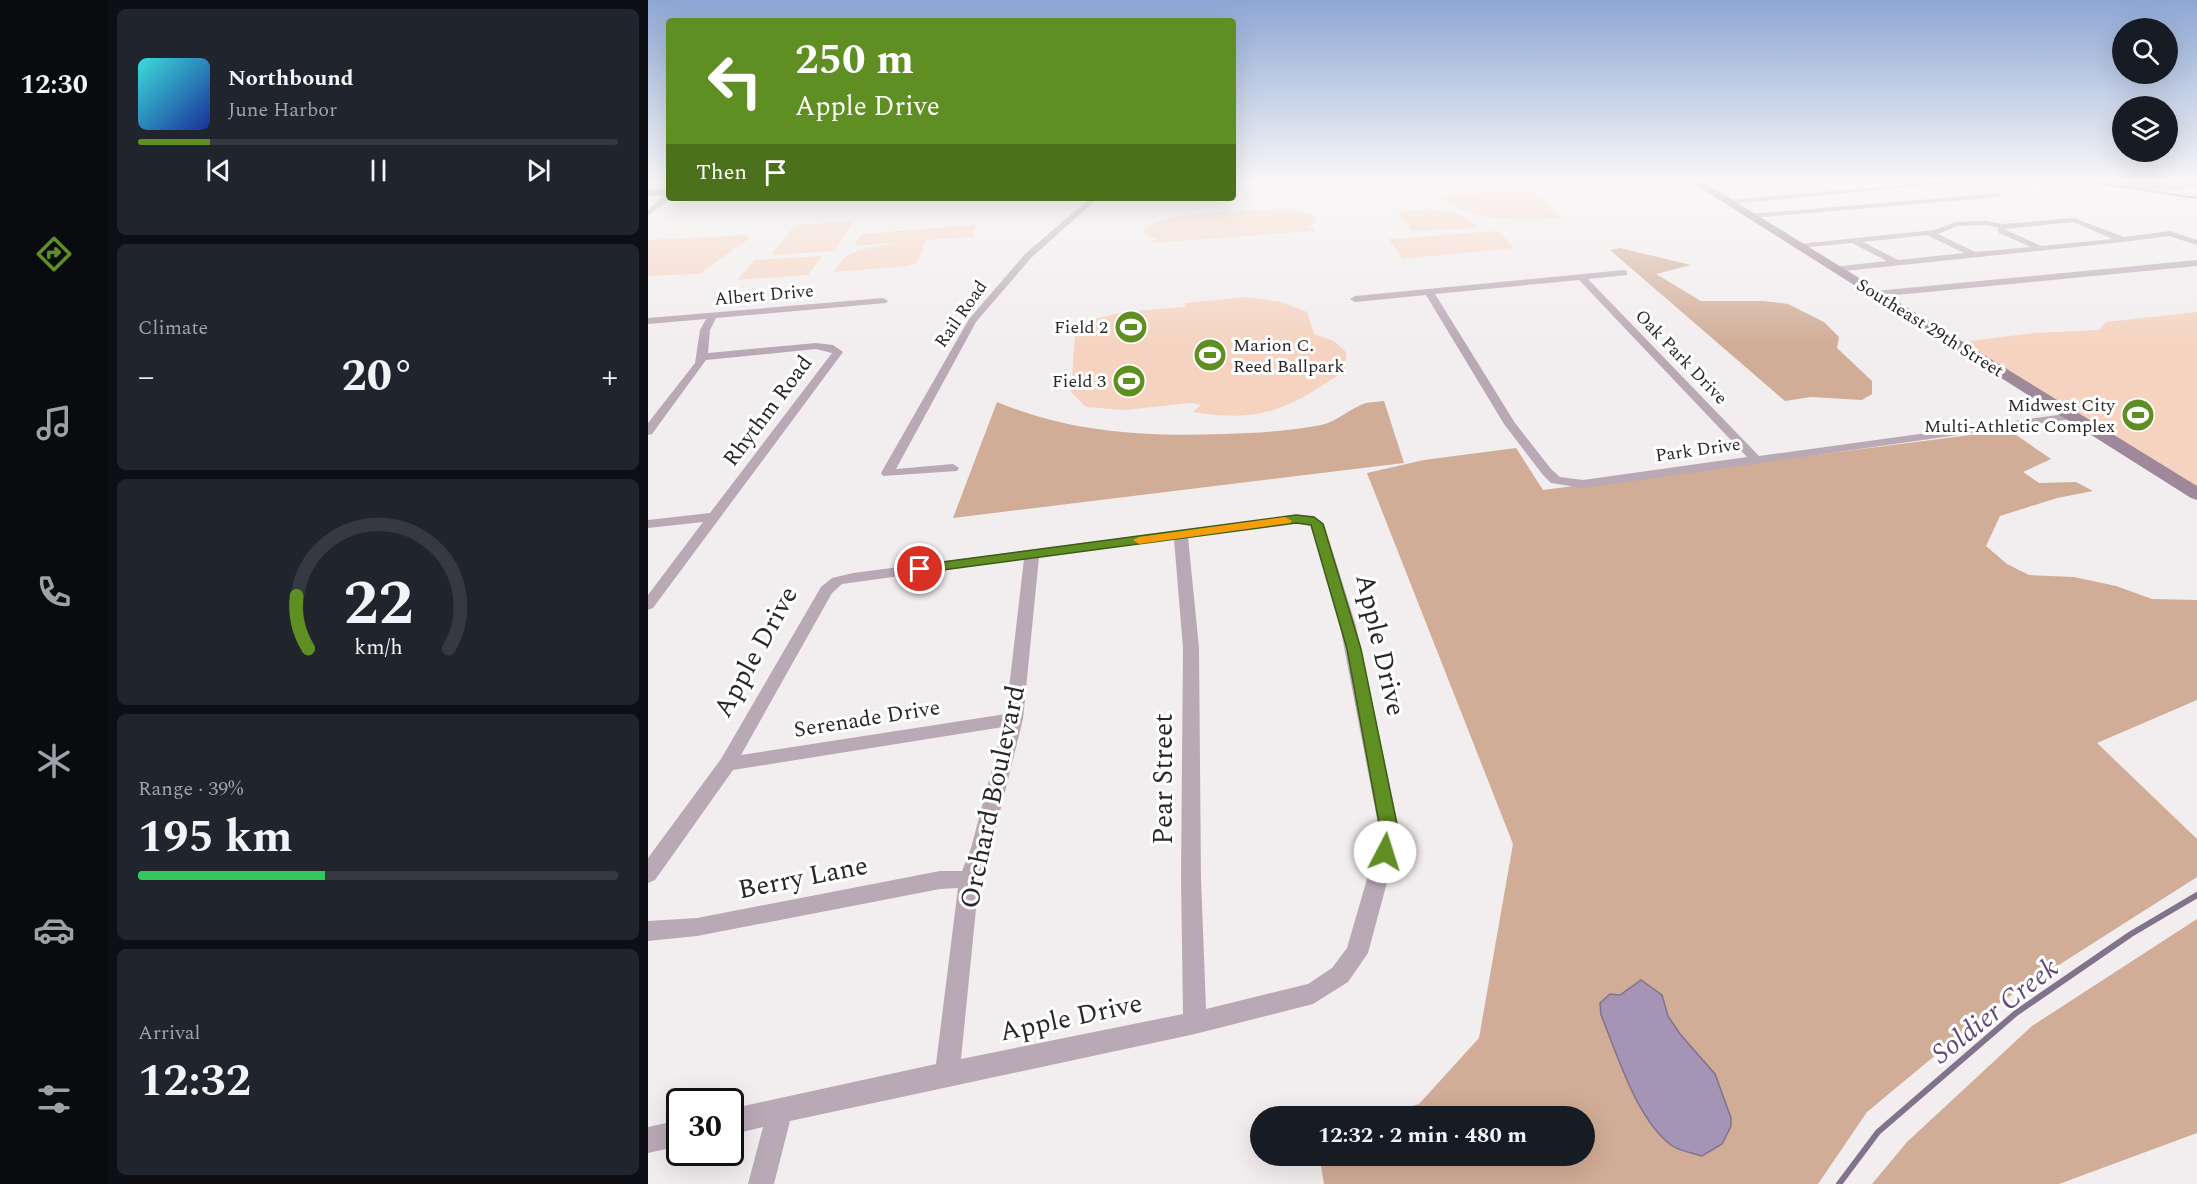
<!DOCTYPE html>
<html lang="en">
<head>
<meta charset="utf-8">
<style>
  :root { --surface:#171b24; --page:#20242c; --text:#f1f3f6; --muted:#9ea1a6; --line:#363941; --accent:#5f8e23 }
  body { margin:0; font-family:Spectral,serif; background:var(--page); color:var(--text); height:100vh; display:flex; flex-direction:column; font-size:22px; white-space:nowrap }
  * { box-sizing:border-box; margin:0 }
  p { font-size:20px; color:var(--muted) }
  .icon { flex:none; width:33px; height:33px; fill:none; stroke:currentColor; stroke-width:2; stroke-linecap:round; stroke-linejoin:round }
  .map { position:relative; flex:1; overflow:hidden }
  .panel { display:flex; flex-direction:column; gap:9px; padding:9px; background:#0d0f14; width:540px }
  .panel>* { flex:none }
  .banner { position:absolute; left:18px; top:18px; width:570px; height:183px; border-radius:6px; box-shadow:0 6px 24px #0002; background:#5f8e23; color:#fff; overflow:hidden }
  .tools { position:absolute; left:1464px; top:18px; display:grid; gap:12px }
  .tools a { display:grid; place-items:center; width:66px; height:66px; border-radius:50%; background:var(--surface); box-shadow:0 6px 24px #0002; font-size:30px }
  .speed { position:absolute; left:18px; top:1088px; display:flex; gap:12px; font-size:30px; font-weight:700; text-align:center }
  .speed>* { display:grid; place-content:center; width:78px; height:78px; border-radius:50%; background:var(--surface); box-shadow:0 6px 24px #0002; line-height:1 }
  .speed .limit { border:3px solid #111; border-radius:9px; background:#fff; color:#111 }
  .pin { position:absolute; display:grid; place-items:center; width:51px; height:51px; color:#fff; margin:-26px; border:3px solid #fff; border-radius:50%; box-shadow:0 2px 6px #0007 }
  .me { position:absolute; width:66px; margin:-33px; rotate:5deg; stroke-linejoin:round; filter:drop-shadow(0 0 4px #0008) }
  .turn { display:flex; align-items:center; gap:21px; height:126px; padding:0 30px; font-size:27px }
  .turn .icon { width:78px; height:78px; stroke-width:2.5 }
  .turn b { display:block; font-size:42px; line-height:51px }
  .then { display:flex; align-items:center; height:57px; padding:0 30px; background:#0003; gap:12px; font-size:22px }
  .big { font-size:45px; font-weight:700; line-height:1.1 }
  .panel .tile { flex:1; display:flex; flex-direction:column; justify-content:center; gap:9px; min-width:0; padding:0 21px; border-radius:9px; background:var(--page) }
  .panel .dial { align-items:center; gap:0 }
  .dial svg { height:156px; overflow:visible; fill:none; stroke:var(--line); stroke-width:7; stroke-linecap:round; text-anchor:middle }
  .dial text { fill:var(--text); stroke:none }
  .song { display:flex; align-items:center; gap:18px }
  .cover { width:72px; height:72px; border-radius:9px; background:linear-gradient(135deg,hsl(180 70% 55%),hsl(230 70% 35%)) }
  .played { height:6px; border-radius:3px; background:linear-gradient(90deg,var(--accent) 15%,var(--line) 15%) }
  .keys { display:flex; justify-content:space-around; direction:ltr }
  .heat { display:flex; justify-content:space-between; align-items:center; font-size:33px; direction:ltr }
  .charge { height:9px; border-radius:4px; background:linear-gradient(90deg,#34c759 39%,var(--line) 0) }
  .trip { position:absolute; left:602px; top:1106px; width:345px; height:60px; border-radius:30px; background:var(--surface); box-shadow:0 6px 24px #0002; font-weight:700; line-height:60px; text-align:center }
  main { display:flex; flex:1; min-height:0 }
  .tabs { display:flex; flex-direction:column; width:108px; justify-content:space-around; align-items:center; background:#090b0e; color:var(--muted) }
  .tabs .icon { width:42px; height:42px }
  .tabs .on { color:var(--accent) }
  .tabs b { font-size:27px; color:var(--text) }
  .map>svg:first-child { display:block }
</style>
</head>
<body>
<main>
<nav class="tabs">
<b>12:30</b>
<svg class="icon on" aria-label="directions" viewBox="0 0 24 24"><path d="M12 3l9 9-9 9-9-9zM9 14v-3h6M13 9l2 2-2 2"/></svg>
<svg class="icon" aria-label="music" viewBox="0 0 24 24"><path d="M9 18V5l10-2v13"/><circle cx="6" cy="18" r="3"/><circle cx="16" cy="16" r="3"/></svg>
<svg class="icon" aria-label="phone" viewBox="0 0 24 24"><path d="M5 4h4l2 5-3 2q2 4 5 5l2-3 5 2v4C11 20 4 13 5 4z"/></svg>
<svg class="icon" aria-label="climate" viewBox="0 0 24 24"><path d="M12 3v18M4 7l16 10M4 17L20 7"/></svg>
<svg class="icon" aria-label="car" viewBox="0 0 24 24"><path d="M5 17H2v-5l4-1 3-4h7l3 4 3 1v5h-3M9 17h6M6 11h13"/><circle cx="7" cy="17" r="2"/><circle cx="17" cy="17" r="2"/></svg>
<svg class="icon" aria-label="filters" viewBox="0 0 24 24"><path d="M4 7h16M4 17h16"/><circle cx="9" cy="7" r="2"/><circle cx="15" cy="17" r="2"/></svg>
</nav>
<section class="panel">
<div class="tile">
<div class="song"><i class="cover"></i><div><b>Northbound</b><p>June Harbor</p></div></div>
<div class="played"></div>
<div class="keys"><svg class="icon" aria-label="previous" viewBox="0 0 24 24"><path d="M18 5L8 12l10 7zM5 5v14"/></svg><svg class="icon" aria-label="pause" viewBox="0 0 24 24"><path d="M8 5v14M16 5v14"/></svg><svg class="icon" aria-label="next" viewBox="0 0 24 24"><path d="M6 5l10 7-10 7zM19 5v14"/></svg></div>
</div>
<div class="tile"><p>Climate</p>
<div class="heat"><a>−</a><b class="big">20°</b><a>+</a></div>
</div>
<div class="tile dial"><svg viewBox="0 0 100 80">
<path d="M14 69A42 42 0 1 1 86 69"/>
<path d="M14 69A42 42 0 0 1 8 42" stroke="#5f8e23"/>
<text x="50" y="56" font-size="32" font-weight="700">22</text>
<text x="50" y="72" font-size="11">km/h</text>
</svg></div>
<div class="tile"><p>Range · 39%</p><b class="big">195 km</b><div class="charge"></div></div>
<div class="tile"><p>Arrival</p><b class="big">12:32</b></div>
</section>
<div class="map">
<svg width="1549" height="1184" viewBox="0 0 1549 1184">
  <rect width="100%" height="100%" fill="#f2edee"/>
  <path fill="#f5d3c0" d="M874,190L883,191L914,218C873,220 826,225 793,196Z
    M627,209H645L666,215L669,220L661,228H666L667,231L505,243V241L509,239L501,237L496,232C504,211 604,211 627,209Z
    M780,209C800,211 816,212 829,228L763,231L749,212Z
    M206,221L186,251L123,255L147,225Z
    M328,225L325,237L278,240L269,263L260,266L186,272C189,268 192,263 195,259C208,247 240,245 257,242L206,246L213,234Z
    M850,231L866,248L754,259L741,239Z
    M98,235L102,238L51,274L0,276V240Z
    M174,256L160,275L89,280L107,260Z
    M598,297L633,302L659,312L666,334L686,341L698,352V368C689,378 679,382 667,390C626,416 593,420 545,412L553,405L543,403L477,410L438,407L423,392L427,335L443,320L475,312L537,307V303Z
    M1549,312V488L1314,342L1386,333L1451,330L1458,322Z"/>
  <path fill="#d1ac96" d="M1434,180H1549V188C1511,193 1472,188 1434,180Z
    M972,248L1043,265L1008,274L1053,301H1115L1140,304L1176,322L1191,337L1189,348L1224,381V394L1214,400L1163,397L1137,401L962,250Z
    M736,401L756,463L305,518L349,402C423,433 498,437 577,434C609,433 641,431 673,425C689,422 702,408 718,403C723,402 730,402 736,401Z
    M1361,430L1403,459L1375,472L1391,483L1428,482L1445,491L1409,498L1352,516L1338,546L1359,564L1381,575L1426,577L1468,586L1504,599L1549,600V700L1449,743L1549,839V877L1348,1005L1219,1112L1170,1184H676L671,1155H936V1116H726L771,1104L831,1038L865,844L719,473L776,460L868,448L895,490Z
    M1549,919V1133L1411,1184H1224L1259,1142L1384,1026Z"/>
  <path fill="#a594b6" stroke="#80738b" stroke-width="1.5" d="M993,980L1014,995L1020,1016L1032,1034L1067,1074L1083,1118V1126L1074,1144L1054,1156C1045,1153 1031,1151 1023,1145C988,1118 970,1056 953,1015L952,1003L962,994L972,995Z"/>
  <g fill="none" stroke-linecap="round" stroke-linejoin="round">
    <path stroke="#80738b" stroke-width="2" d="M1427,180L1549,198"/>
    <path stroke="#80738b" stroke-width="6" d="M1191,1184L1230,1132L1368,1013L1483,934L1549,895"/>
    <path fill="#b9a9b5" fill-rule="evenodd" d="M1312,180H1340L1079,204L1075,202L1079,200Z
      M1354,193L1351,197L1102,218L1098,216L1102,214Z
      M18,194H21V198H23L0,216V210Z
      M442,198H450L383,258L328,322L248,469L305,464L311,468L309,471L235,476L233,473L321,319L377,254Z
      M1426,218L1476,237L1522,231L1549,240V245L1521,236L1475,242L1187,272L1184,271V267L1239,261L1204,243L1150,248L1146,246L1150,244L1287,230L1308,222L1337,221L1355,224ZM1425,222L1465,239L1393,246L1356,229ZM1337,225L1349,227L1351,233L1383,247L1327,252L1290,234L1309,226ZM1279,235L1316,253L1250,260L1215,242Z
      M1549,260V266L1227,297L1222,294L1227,291Z
      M976,270L979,271V275L940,279L1111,456L1424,413L1430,416L1424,419L935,488L903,483L895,475L856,424L778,295L707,302L702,299L707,296ZM931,280L1099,457L935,480L912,477L903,469L867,423L787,294Z
      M235,298L240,301L238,303L68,318L62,330L60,353L168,343L185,345L195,352L5,608L0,610V595L55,522L0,528V520L62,513L184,353L168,349L58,360L4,434L0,435V423L47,363L52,330L58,319L0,324V318Z
      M648,515L666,517L676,524L708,626L752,834L720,953L700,982L665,1004L547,1034L142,1121L126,1184H100L115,1127L82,1135V1109L288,1064L310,888L292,889L49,936L0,941V921L49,918L292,871H314L323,848L355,727L85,770L7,880L0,883V858L73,759L173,587L184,578L205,573ZM648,523L663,526L692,626L732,834L699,948L684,968L660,984L558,1009L553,879L551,648L540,537ZM526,539L535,648L533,879L535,1014L313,1059L331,879L343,848L375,719L391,557ZM376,559L358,714L93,755L184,593L194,584Z
      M32,1120V1146L0,1153V1127Z"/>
    <path fill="#9e8899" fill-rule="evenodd" d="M1040,180H1052L1549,486V500L1543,498Z
      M21,189V195L0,196V190Z"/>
  </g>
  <linearGradient id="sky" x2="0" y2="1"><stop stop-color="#8da7d4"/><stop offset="0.52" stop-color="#f9f7f7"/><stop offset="1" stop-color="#f9f7f7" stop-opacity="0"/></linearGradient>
  <rect width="1549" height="346" fill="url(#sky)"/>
  <path fill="#5f8e23" stroke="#3e5c17" stroke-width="1.5" d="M648,515L666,517L675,524L713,649L751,834L743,858L737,860L731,858L728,852L733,834L699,649L663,525L648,523L272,573L266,569L272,565Z"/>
  <path fill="#f59e0b" d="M637,517L644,521L642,523L491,544L485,540L491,537Z"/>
  <defs>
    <g id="stadium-disc" transform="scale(1.725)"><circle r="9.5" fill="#5f8e23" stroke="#fff"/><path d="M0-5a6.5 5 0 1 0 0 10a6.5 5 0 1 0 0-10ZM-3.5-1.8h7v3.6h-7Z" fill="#fff"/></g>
  </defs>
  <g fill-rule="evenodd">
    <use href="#stadium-disc" x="483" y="327"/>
    <use href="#stadium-disc" x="562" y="355"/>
    <use href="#stadium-disc" x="481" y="381"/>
    <use href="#stadium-disc" x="1490" y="415"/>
  </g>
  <g text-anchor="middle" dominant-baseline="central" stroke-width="6" stroke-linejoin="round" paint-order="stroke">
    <g font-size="18" fill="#282626" stroke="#fff">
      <text transform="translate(116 295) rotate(-5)">Albert Drive</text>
      <text transform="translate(313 314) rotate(-55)">Rail Road</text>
      <text transform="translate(1282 328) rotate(32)">Southeast 29th Street</text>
      <text transform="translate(1033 357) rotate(46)">Oak Park Drive</text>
      <text transform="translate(1050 450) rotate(-8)">Park Drive</text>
    </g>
    <g font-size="18" fill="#282626" stroke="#fff" text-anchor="end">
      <text x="460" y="327">Field 2</text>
      <text x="585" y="345" text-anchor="start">Marion C.<tspan x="585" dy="21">Reed Ballpark</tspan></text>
      <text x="458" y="381">Field 3</text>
      <text x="1467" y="405">Midwest City<tspan x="1467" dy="21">Multi-Athletic Complex</tspan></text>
    </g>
    <g font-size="22" fill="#282626" stroke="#fff">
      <text transform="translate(120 411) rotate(-53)">Rhythm Road</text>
      <text transform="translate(219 719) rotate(-9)">Serenade Drive</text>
    </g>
    <g font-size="27" fill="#282626" stroke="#fff">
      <text transform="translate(732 645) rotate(77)">Apple Drive</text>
      <text transform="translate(108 652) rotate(-61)">Apple Drive</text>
      <text transform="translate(516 779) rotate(-90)">Pear Street</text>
      <text transform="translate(345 797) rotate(-78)">Orchard Boulevard</text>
      <text transform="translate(155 878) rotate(-11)">Berry Lane</text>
      <text transform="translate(423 1018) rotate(-12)">Apple Drive</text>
    </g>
    <g font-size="28" font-style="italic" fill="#624979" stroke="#fff">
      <text transform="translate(1347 1011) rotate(-38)">Soldier Creek</text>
    </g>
  </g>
</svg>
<div class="tools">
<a><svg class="icon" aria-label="search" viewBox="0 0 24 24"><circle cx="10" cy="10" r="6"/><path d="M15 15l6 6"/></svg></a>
<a><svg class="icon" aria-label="layers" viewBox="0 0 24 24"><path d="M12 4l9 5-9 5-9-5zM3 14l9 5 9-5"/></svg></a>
</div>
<div class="speed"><div class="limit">30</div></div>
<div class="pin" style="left:272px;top:569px;background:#d93025"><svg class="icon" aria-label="arrive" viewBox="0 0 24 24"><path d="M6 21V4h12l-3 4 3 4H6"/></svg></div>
<svg class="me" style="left:737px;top:852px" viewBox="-20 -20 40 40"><circle r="19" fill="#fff"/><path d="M0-13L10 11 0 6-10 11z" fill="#5f8e23"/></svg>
<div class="trip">12:32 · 2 min · 480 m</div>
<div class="banner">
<div class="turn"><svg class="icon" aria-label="left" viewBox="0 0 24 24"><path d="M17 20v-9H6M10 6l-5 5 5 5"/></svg><div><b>250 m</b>Apple Drive</div></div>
<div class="then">Then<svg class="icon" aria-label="arrive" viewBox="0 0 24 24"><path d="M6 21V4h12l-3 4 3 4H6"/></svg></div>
</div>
</div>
</main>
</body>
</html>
